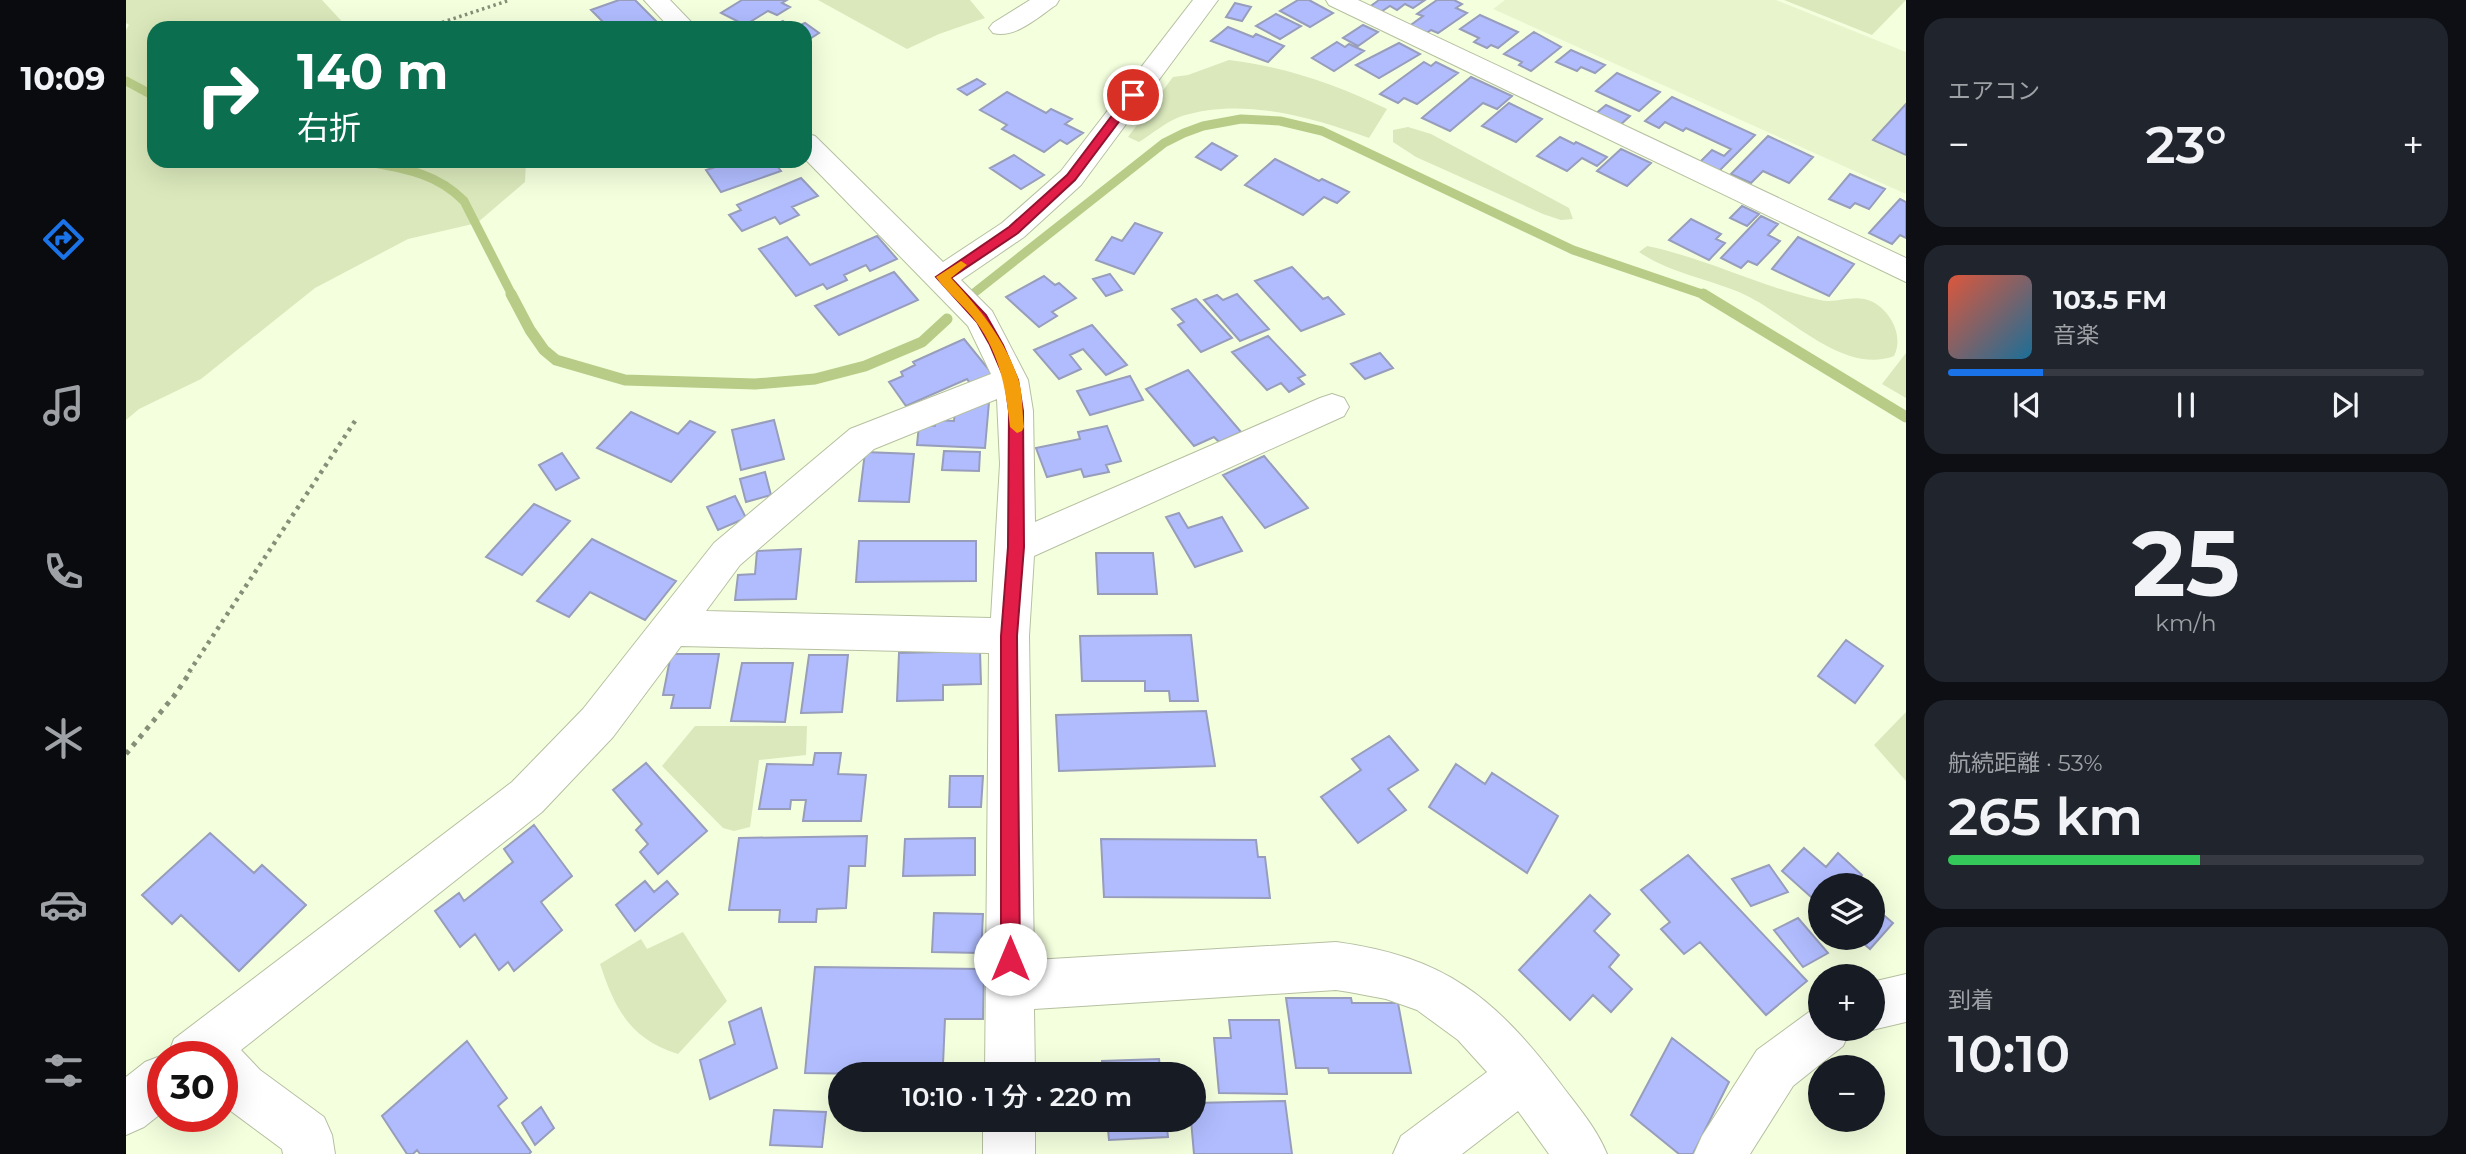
<!DOCTYPE html>
<html lang="ja">
<head>
<meta charset="utf-8">
<style>
  :root { --surface:#171b24; --page:#20242c; --text:#f1f3f6; --muted:#9ea1a6; --line:#363941; --accent:#1a73e8 }
  body { margin:0; font-family:Montserrat,"Noto Sans JP",sans-serif; background:var(--page); color:var(--text); height:100vh; display:flex; flex-direction:column; font-size:26px; white-space:nowrap }
  * { box-sizing:border-box; margin:0 }
  p { font-size:23px; color:var(--muted) }
  .icon { flex:none; width:38px; height:38px; fill:none; stroke:currentColor; stroke-width:2; stroke-linecap:round; stroke-linejoin:round }
  .map { position:relative; flex:1; overflow:hidden }
  .side { display:flex; flex-direction:column; gap:18px; padding:18px; background:#0d0f14; width:560px }
  .side>* { flex:none }
  .banner { position:absolute; left:21px; top:21px; width:665px; height:147px; border-radius:21px; box-shadow:0 7px 28px #0002; background:#0b6e4f; color:#fff; overflow:hidden }
  .tools { position:absolute; left:1682px; top:873px; display:grid; gap:14px }
  .tools a { display:grid; place-items:center; width:77px; height:77px; border-radius:50%; background:var(--surface); box-shadow:0 7px 28px #0002; font-size:35px }
  .speed { position:absolute; left:21px; top:1041px; display:flex; gap:14px; font-size:35px; font-weight:700; text-align:center }
  .speed>* { display:grid; place-content:center; width:91px; height:91px; border-radius:50%; background:var(--surface); box-shadow:0 7px 28px #0002; line-height:1 }
  .speed .limit { border:10px solid #d22; background:#fff; color:#111 }
  .pin { position:absolute; display:grid; place-items:center; width:60px; height:60px; color:#fff; margin:-30px; border:4px solid #fff; border-radius:50%; box-shadow:0 2px 7px #0007 }
  .me { position:absolute; width:77px; margin:-38px; rotate:0deg; stroke-linejoin:round; filter:drop-shadow(0 0 5px #0008) }
  .turn { display:flex; align-items:center; gap:24px; height:147px; padding:0 35px; font-size:32px }
  .turn .icon { width:91px; height:91px; stroke-width:2.5 }
  .turn b { display:block; font-size:49px; line-height:60px }
  .big { font-size:52px; font-weight:600; line-height:1.1 }
  .side .widget { flex:1; display:flex; flex-direction:column; justify-content:center; gap:10px; min-width:0; padding:0 24px; border-radius:21px; background:var(--page) }
  .side .dial { align-items:center; gap:0 }
  .dial b { font-size:91px; line-height:1 }
  .song { display:flex; align-items:center; gap:21px }
  .cover { width:84px; height:84px; border-radius:10px; background:linear-gradient(135deg,hsl(10 70% 55%),hsl(200 70% 35%)) }
  .played { height:7px; border-radius:4px; background:linear-gradient(90deg,var(--accent) 20%,var(--line) 20%) }
  .keys { display:flex; justify-content:space-around; direction:ltr }
  .heat { display:flex; justify-content:space-between; align-items:center; font-size:38px; direction:ltr }
  .charge { height:10px; border-radius:5px; background:linear-gradient(90deg,#34c759 53%,var(--line) 0) }
  .trip { position:absolute; left:702px; top:1062px; width:378px; height:70px; border-radius:35px; background:var(--surface); box-shadow:0 7px 28px #0002; font-weight:600; line-height:70px; text-align:center }
  main { display:flex; flex:1; min-height:0 }
  .tabs { display:flex; flex-direction:column; width:126px; justify-content:space-around; align-items:center; background:#090b0e; color:var(--muted) }
  .tabs .icon { width:49px; height:49px }
  .tabs .on { color:var(--accent) }
  .tabs b { font-size:32px; color:var(--text) }
  .map>svg:first-child { display:block }
</style>
</head>
<body>
<main>
<nav class="tabs">
<b>10:09</b>
<svg class="icon on" aria-label="directions" viewBox="0 0 24 24"><path d="M12 3l9 9-9 9-9-9zM9 14v-3h6M13 9l2 2-2 2"/></svg>
<svg class="icon" aria-label="music" viewBox="0 0 24 24"><path d="M9 18V5l10-2v13"/><circle cx="6" cy="18" r="3"/><circle cx="16" cy="16" r="3"/></svg>
<svg class="icon" aria-label="phone" viewBox="0 0 24 24"><path d="M5 4h4l2 5-3 2q2 4 5 5l2-3 5 2v4C11 20 4 13 5 4z"/></svg>
<svg class="icon" aria-label="climate" viewBox="0 0 24 24"><path d="M12 3v18M4 7l16 10M4 17L20 7"/></svg>
<svg class="icon" aria-label="car" viewBox="0 0 24 24"><path d="M5 17H2v-5l4-1 3-4h7l3 4 3 1v5h-3M9 17h6M6 11h13"/><circle cx="7" cy="17" r="2"/><circle cx="17" cy="17" r="2"/></svg>
<svg class="icon" aria-label="filters" viewBox="0 0 24 24"><path d="M4 7h16M4 17h16"/><circle cx="9" cy="7" r="2"/><circle cx="15" cy="17" r="2"/></svg>
</nav>
<div class="map">
<svg width="1780" height="1154" viewBox="0 0 1780 1154">
  <rect width="100%" height="100%" fill="#f4ffde"/>
  <path fill="#e7f4cc" d="M1379,0H1650L1780,52V194L1367,9Z"/>
  <path fill="#dae8bb" d="M0,0H196L222,28H28V161H400L399,182L351,223L282,239L189,288L75,379L13,409L0,420V30L3,25L0,23Z
    M692,0H844L859,18L813,34L781,49Z
    M1658,0H1780L1746,35Z
    M1103,60C1160,67 1209,84 1261,109L1243,138C1185,117 1116,97 1056,116C1041,121 1026,134 1013,142L1002,137L1047,77L1062,75Z
    M1282,127L1305,134L1443,208L1447,219L1435,220L1417,214L1290,157L1267,142V130Z
    M1521,246C1580,258 1635,287 1694,300C1712,304 1728,293 1747,302C1765,312 1778,336 1768,356C1716,376 1659,311 1613,292C1581,279 1542,272 1513,252Z
    M1780,353V398L1756,384Z
    M1780,712V781L1748,745Z
    M569,726H681L680,755L633,760L624,827L608,831L597,828L536,766Z
    M557,932L601,1001L552,1054C504,1039 489,1009 474,964L515,939L521,949Z"/>
  <g fill="none" stroke-linecap="round" stroke-linejoin="round">
    <path stroke="#b8cc87" stroke-width="9" d="M0,81L28,96
      M237,161C275,168 310,172 338,201L386,295
      M848,293L1038,143L1058,133L1077,126L1115,119L1154,121L1196,131L1447,250L1579,295"/>
    <path stroke="#b8cc87" stroke-width="11" d="M385,294L404,330L418,350L430,360L499,380L629,384L689,379L739,366L796,342L821,319
      M1577,294L1780,417"/>
  </g>
  <path fill="#b0bcfe" stroke="#979dbb" stroke-width="2" d="M493,0H509L536,27L483,28L465,10Z
    M616,0H661L656,3L664,7L651,15L642,11L619,25L595,13Z
    M1172,0H1183L1207,13L1184,27L1154,11Z
    M1253,0H1299L1287,8L1279,4L1271,10L1264,6L1253,13L1242,8Z
    M1311,0H1328L1336,4L1330,8L1341,13L1312,33L1305,30L1298,35L1282,27L1297,16L1291,14Z
    M1109,3L1125,7L1116,21L1100,17Z
    M1150,14L1175,26L1154,39L1130,26Z
    M1354,15L1392,32L1372,48L1365,45L1361,48L1348,42L1353,38L1334,29Z
    M657,21L664,26L668,24L672,26L679,23L693,33L679,42V28H642Z
    M1237,25L1252,32L1232,46L1217,38Z
    M1102,27L1127,37L1130,34L1158,46L1142,62L1085,41Z
    M1408,32L1435,47L1405,71L1393,65L1396,62L1378,54Z
    M1211,42L1219,47L1223,44L1238,51L1208,71L1186,58Z
    M1273,43L1294,54L1253,78L1230,65Z
    M1445,50L1479,65L1469,73L1455,67L1451,71L1430,62Z
    M1298,62L1305,66L1310,62L1332,73L1291,104L1278,98L1272,103L1254,94Z
    M1491,73L1534,92L1513,111L1470,91Z
    M1345,77L1386,96L1371,109L1357,103L1324,131L1296,118Z
    M851,79L859,84L841,95L832,89Z
    M881,92L920,113L925,109L946,119L939,124L957,133L941,144L934,140L918,152L876,129L881,125L854,110Z
    M1546,97L1629,135L1593,171L1574,162L1586,150L1598,156L1605,149L1560,128L1557,131L1539,122L1533,128L1519,121Z
    M1383,103L1416,119L1390,142L1356,126Z
    M1780,104V155L1747,140Z
    M1480,105L1504,116L1492,127L1467,116Z
    M1642,136L1687,157L1663,183L1637,171L1625,183L1605,174Z
    M1434,137L1448,144L1450,142L1481,157L1471,166L1456,158L1441,171L1411,156Z
    M1086,143L1111,156L1095,170L1070,157Z
    M1495,149L1525,163L1501,186L1471,171Z
    M888,155L918,175L895,189L864,168Z
    M1149,159L1193,181L1196,179L1223,192L1211,203L1198,197L1177,215L1119,185Z
    M619,161H647L655,171L595,192L580,170L602,163L604,166Z
    M1724,174L1759,189L1743,209L1729,203L1724,208L1703,199Z
    M675,178L692,196L666,207L673,215L654,224L649,217L616,231L603,215L615,210L611,205Z
    M1774,199L1780,202V238L1774,235L1766,244L1743,233Z
    M1616,206L1633,214L1621,226L1604,218Z
    M1635,216L1652,224L1642,235L1654,241L1631,265L1622,261L1615,268L1595,258Z
    M1565,219L1595,234L1590,239L1599,243L1583,260L1543,240Z
    M1009,223L1036,233L1008,274L970,260L986,237L996,241Z
    M751,236L771,259L744,271L740,265L718,275L721,280L701,289L697,284L670,296L633,249L661,237L684,265Z
    M1672,237L1728,264L1703,296L1646,269Z
    M1166,267L1197,299L1202,297L1218,314L1175,331L1129,281Z
    M768,272L792,300L713,335L689,306Z
    M984,274L996,290L980,296L967,279Z
    M918,276L929,285L933,283L950,298L926,312L931,316L913,327L880,297Z
    M1111,294L1143,329L1114,341L1078,300L1091,295L1097,300Z
    M1070,299L1106,338L1075,352L1052,325L1058,322L1046,309Z
    M966,325L1001,365L980,375L957,349L944,355L955,369L933,379L908,350Z
    M1142,336L1179,375L1172,378L1178,384L1163,392L1155,383L1141,390L1106,352Z
    M838,339L868,376L846,386L841,379L780,406L763,382L777,376L775,372L789,365L787,362Z
    M1254,353L1267,368L1239,379L1225,364Z
    M1062,370L1115,432L1093,442L1088,437L1068,446L1020,389Z
    M1004,376L1017,400L964,415L951,391Z
    M863,402L859,448L791,445L793,425L809,426L810,420L828,421L829,411Z
    M505,412L552,434L564,421L589,432L545,482L471,448Z
    M648,420L658,459L615,470L606,430Z
    M981,426L995,461L980,465L983,472L958,477L955,469L921,477L910,448L954,439L952,432Z
    M818,451L854,452L853,471L816,470Z
    M739,452L788,454L783,502L733,501Z
    M436,453L453,478L430,490L413,465Z
    M1138,456L1182,508L1139,528L1097,475Z
    M639,472L645,495L620,502L614,479Z
    M609,496L620,518L592,530L581,507Z
    M408,504L444,521L396,575L360,557Z
    M1053,513L1062,528L1096,517L1116,551L1069,567L1040,517Z
    M466,539L550,581L519,620L464,592L443,617L411,601Z
    M733,541H850V581L730,582Z
    M675,549L670,599L609,600L612,575L629,574L631,551Z
    M970,553H1027L1031,594H972Z
    M1065,635L1072,701H1044L1043,691H1019V681H956L954,636Z
    M1720,640L1757,666L1729,703L1692,676Z
    M854,651L855,684L817,685V700L771,701L773,653Z
    M545,654H593L584,708H545L548,695H537Z
    M683,655H722L716,712L675,713Z
    M616,663H667L659,722L605,721Z
    M1080,711L1089,766L933,771L930,715Z
    M1263,736L1292,770L1262,789L1280,810L1232,843L1195,797L1235,770L1226,759Z
    M689,753H715L712,774L740,775L735,821H677L680,800H665L664,809H633L641,764L687,765Z
    M520,763L581,831L532,874L514,852L522,844L510,830L516,824L487,790Z
    M1330,764L1359,784L1366,773L1432,816L1401,873L1303,807Z
    M824,776H857L855,807H823Z
    M408,825L446,876L415,902L436,930L388,971L382,962L373,970L349,934L334,947L309,911L333,893L338,901L387,862L378,849Z
    M84,833L128,873L136,865L180,905L113,971L55,915L46,924L16,895Z
    M741,836L739,866H723L720,908L691,909L690,922H653L654,910H603L613,838Z
    M849,838V875L777,876L779,839Z
    M975,839L1130,840L1132,857H1139L1144,898L978,897Z
    M1678,848L1700,867L1712,853L1736,875L1726,886H1694V905L1656,871Z
    M1562,855L1681,981L1640,1015L1574,942L1558,954L1535,929L1544,922L1515,890Z
    M1643,865L1662,892L1625,906L1606,879Z
    M519,881L528,892L541,881L552,894L509,931L490,905Z
    M1464,895L1484,914L1468,931L1493,955L1483,967L1506,989L1485,1012L1467,995L1444,1020L1393,970Z
    M1746,905L1767,923L1744,949L1731,938H1746Z
    M808,913L857,914L855,953L806,952Z
    M1672,918L1702,953L1677,967L1648,930Z
    M689,967L858,969L857,1019H819L817,1064L737,1063V1074L679,1073Z
    M1160,998H1225L1226,1003H1272L1285,1073H1203L1202,1068H1170Z
    M635,1008L651,1068L584,1099L574,1060L609,1044L603,1022Z
    M1103,1020H1153L1161,1094L1093,1093L1088,1038H1105Z
    M1546,1038L1603,1082L1567,1154H1553L1505,1115Z
    M341,1041L381,1098L372,1106L405,1152L403,1154H294L291,1150L287,1154H281L256,1116Z
    M1033,1059L1035,1074H977L976,1061Z
    M1159,1101L1166,1154H1068L1065,1120H1068V1103Z
    M415,1107L428,1128L409,1145L396,1123Z
    M648,1110L700,1112L696,1147L644,1145Z
    M981,1120H1040L1042,1137L983,1140Z"/>
  <g fill="none" stroke-linecap="round" stroke-linejoin="round">
    <g stroke="#b6c0a1" stroke-width="2">
      <path id="minor" d="M518,0H544L571,28H544Z
        M904,0H933L930,5C912,17 889,39 867,33L863,28L867,23Z
        M1067,0H1092L955,185L898,237L835,280L866,311L902,380L907,411L909,522L1194,398L1206,394L1218,398L1223,407L1218,416L908,556L903,636L908,960L1210,942C1320,957 1368,997 1434,1083C1451,1106 1470,1127 1481,1154H1423L1392,1111L1336,1154H1267L1275,1136L1361,1072L1332,1040L1291,1010L1260,999L1223,992L1210,990L908,1009L909,1074H859L863,653L555,646L487,737L416,812L115,1050L134,1070L198,1117L206,1135L209,1154H157L156,1149L98,1106L96,1057H37V1112L18,1127L0,1135V1077L19,1062L37,1055L41,1057L48,1039L386,782L457,709L588,543L724,429L865,374L842,326L679,159V133L689,136L817,262L876,223L935,171ZM871,399L874,464L865,618L580,611L614,565L748,449Z
        M1200,0H1232L1780,258V282L1203,5Z
        M1780,974V1022L1746,1030L1743,1029H1746V982Z
        M1694,1007V1029H1725L1717,1046L1667,1086L1624,1154H1568L1576,1136L1631,1050L1683,1012Z
        M857,1120H909V1154H857Z"/>
    </g>
    <path stroke="#878f78" stroke-width="3.5" stroke-dasharray="2.5 3.5" stroke-linecap="butt" d="M299,28L384,0"/>
    <path stroke="#878f78" stroke-width="4.5" stroke-dasharray="3.5 5" stroke-linecap="butt" d="M63,672L231,418"/>
    <path stroke="#878f78" stroke-width="5" stroke-dasharray="4.5 6" stroke-linecap="butt" d="M0,754L48,696L65,671"/>
    <use href="#minor" fill="#fff" fill-rule="evenodd"/>
  </g>
  <path fill="#e11d48" stroke="#92132f" stroke-width="2" d="M1003,93L1013,95L949,180L892,233L825,278L860,315L877,345L892,380L897,411L898,547L891,636L894,959L891,966L884,969L878,966L875,959V636L882,547L883,411L879,380L864,345L851,322L810,277L883,227L941,175Z"/>
  <path fill="#f59e0b" d="M835,261L841,265L825,278C853,308 878,338 892,378C897,393 896,411 898,427L896,431L891,433L884,427C880,389 874,355 851,323C839,306 822,294 810,277Z"/>
</svg>
<div class="tools">
<a><svg class="icon" aria-label="layers" viewBox="0 0 24 24"><path d="M12 4l9 5-9 5-9-5zM3 14l9 5 9-5"/></svg></a>
<a>+</a>
<a>−</a>
</div>
<div class="speed"><div class="limit">30</div></div>
<div class="pin" style="left:1007px;top:95px;background:#d93025"><svg class="icon" aria-label="arrive" viewBox="0 0 24 24"><path d="M6 21V4h12l-3 4 3 4H6"/></svg></div>
<svg class="me" style="left:884px;top:959px" viewBox="-20 -20 40 40"><circle r="19" fill="#fff"/><path d="M0-13L10 11 0 6-10 11z" fill="#e11d48"/></svg>
<div class="trip">10:10 · 1 分 · 220 m</div>
<div class="banner">
<div class="turn"><svg class="icon" aria-label="right" viewBox="0 0 24 24"><path d="M7 20v-9h11M14 6l5 5-5 5"/></svg><div><b>140 m</b>右折</div></div>
</div>
</div>
<section class="side">
<div class="widget"><p>エアコン</p>
<div class="heat"><a>−</a><b class="big">23°</b><a>+</a></div>
</div>
<div class="widget">
<div class="song"><i class="cover"></i><div><b>103.5 FM</b><p>音楽</p></div></div>
<div class="played"></div>
<div class="keys"><svg class="icon" aria-label="previous" viewBox="0 0 24 24"><path d="M18 5L8 12l10 7zM5 5v14"/></svg><svg class="icon" aria-label="pause" viewBox="0 0 24 24"><path d="M8 5v14M16 5v14"/></svg><svg class="icon" aria-label="next" viewBox="0 0 24 24"><path d="M6 5l10 7-10 7zM19 5v14"/></svg></div>
</div>
<div class="widget dial"><b>25</b><p>km/h</p></div>
<div class="widget"><p>航続距離 · 53%</p><b class="big">265 km</b><div class="charge"></div></div>
<div class="widget"><p>到着</p><b class="big">10:10</b></div>
</section>
</main>
</body>
</html>
